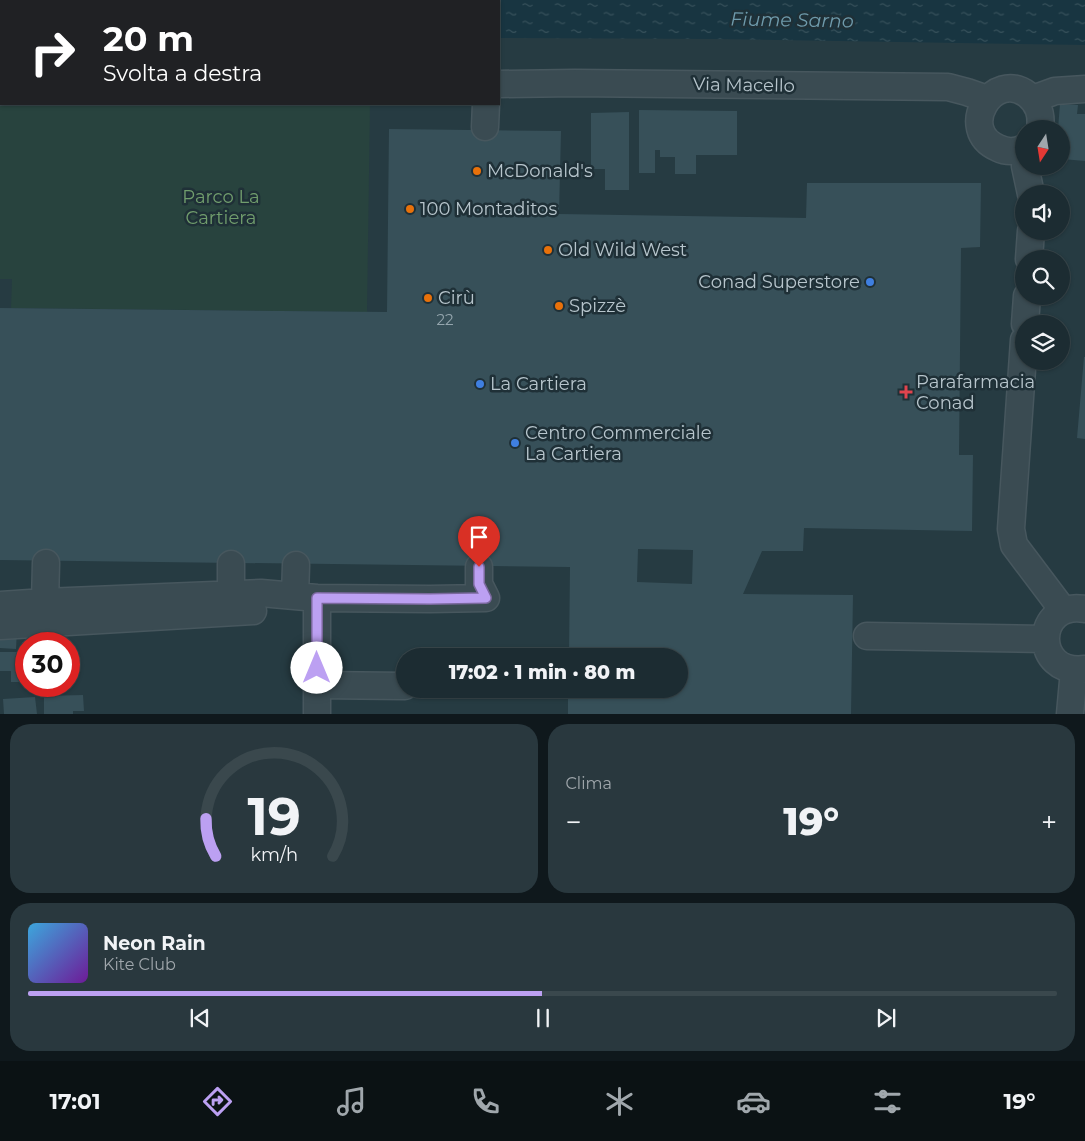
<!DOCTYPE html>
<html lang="it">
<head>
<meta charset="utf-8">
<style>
  :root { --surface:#1c2c32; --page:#29383e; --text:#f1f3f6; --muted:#a0a7ac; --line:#3a484d; --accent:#bca0f2 }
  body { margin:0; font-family:Montserrat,sans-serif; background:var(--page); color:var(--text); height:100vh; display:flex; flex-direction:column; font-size:19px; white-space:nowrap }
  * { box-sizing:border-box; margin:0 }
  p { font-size:16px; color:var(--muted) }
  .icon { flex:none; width:28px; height:28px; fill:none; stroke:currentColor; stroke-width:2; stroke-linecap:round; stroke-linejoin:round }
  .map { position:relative; height:714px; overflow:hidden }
  .sheet { display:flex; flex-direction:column; gap:10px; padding:10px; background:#0f181c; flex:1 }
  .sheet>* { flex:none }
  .guide { position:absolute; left:0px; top:0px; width:500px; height:105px; box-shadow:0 1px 4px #0004,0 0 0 1px var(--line); background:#202124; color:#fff; overflow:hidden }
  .needle { width:32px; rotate:192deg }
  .controls { position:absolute; left:1015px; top:120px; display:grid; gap:10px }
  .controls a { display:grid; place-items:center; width:55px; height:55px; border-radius:50%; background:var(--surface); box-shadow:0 1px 4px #0004,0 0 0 1px var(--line); font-size:25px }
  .speed { position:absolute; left:15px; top:632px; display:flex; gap:10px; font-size:25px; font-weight:700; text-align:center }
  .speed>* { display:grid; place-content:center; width:65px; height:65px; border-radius:50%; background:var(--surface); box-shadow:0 1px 4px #0004,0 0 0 1px var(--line); line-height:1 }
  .speed .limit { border:8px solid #d22; background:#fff; color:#111 }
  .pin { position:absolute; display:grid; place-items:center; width:42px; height:42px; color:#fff; margin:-51px -21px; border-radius:50% 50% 50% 0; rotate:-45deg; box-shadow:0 0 5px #0007 }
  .pin .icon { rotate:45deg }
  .me { position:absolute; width:55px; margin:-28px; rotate:0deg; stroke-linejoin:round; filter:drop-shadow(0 0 4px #0008) }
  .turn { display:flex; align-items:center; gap:18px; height:105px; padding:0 20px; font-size:22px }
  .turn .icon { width:65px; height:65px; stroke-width:2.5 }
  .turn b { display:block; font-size:35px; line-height:42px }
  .big { font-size:38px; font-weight:800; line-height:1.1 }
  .sheet .card { flex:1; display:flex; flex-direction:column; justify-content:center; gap:8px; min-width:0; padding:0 18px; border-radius:20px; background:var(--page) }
  .sheet .dial { align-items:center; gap:0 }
  .dial svg { height:130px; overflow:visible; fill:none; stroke:var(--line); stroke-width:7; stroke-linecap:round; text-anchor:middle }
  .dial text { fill:var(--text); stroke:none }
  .song { display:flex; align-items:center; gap:15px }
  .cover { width:60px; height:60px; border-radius:8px; background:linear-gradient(135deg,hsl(200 70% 55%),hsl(280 70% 35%)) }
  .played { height:5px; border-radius:2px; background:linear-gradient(90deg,var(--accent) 50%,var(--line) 50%) }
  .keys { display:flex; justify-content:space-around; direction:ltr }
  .heat { display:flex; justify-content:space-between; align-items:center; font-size:28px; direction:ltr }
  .sheet .tiles { flex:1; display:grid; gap:10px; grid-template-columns:1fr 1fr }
  .card:last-child { grid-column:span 2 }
  .trip { position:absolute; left:396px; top:648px; width:292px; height:50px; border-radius:25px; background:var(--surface); box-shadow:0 1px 4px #0004,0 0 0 1px var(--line); font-weight:800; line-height:50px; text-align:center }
  .dock { display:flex; height:80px; justify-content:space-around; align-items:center; background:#0b1214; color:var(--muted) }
  .dock .icon { width:35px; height:35px }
  .dock .current { color:var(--accent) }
  .dock b { font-size:22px; color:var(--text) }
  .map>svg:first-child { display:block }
</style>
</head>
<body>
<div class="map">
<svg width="1085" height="714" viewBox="0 0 1085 714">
  <defs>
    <pattern id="water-ripples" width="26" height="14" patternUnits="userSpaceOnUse" patternTransform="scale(1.25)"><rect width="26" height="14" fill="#183541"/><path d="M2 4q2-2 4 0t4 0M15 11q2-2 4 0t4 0" fill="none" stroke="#37515b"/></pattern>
  </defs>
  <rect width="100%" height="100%" fill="#263b42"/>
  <path fill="#28433e" d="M0,93H1V104H370L367,312L11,308L12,279H0Z"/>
  <path fill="url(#water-ripples)" d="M0,0H1085V45L713,39L499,38V1H1V32H0Z"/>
  <path fill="#375059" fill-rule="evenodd" d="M1060,104L1078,105L1077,114H1085V161L1062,159L1063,142H1061V129H1058Z
    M639,110L737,111V155H696V174H675V157H660V150H655V173H639Z
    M629,112V190H605V169H591V113Z
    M389,129L561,131L559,214L806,218L807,183H981L980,247L961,248L959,455H973L972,531L804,528L803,551H762L743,594L853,595L851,714H568V689H680V656H569L570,567L0,560V308L387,312ZM638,549L693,550L692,584L637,582Z
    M1084,357H1085V439L1077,438Z
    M0,630H17L16,649L0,648Z
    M22,642H66V644H26V682H11V671H0V652H22Z
    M83,695L84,711H73V714H44V696Z
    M35,697L37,714H4L3,699Z"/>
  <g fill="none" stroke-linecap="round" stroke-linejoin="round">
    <g stroke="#47575e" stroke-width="29">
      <path id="minor" d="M0,77H1
        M499,84L575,83L948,87L967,92L987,99
        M1033,99L1055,91L1085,89
        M485,127L486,104
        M1024,148C1016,152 1006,152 998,148C956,130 993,68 1028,95C1039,104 1042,115 1040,129
        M1025,166L1031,194
        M1029,259L1031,231
        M1025,324L1027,296
        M1024,340L1011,529L1014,545L1063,610
        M231,593V564
        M295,596L296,565
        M317,598V714
        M45,602L46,563
        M0,605L45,602L261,593L317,598L430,599L486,598L479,584V567
        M1085,609C1034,600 1032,676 1085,669
        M0,626L253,611
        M867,636L1045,639
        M317,685L405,686
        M1070,714L1074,670"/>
    </g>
    <use href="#minor" stroke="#3a4b52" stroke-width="26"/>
  </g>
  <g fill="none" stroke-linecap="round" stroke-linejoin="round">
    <g stroke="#7a689d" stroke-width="12">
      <path id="route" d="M317,668V598L430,599L486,598L479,584V567"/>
    </g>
    <use href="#route" stroke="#bca0f2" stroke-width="9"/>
  </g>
  <g fill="#e8710a" stroke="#1f3037" stroke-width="2">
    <circle cx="477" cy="171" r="5"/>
    <circle cx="410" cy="209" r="5"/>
    <circle cx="548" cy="250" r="5"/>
    <circle cx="428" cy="298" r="5"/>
    <circle cx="559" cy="306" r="5"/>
  </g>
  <g fill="#3f7fe0" stroke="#1f3037" stroke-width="2">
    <circle cx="870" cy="282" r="5"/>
    <circle cx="480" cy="384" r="5"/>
    <circle cx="515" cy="443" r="5"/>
  </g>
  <path fill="#e0444e" stroke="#1f3037" stroke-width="2" d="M903.5 384.5h5v5h5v5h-5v5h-5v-5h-5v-5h5z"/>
  <g text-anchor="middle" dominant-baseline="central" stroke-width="5" stroke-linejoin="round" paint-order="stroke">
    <g font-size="15" fill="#95a6ae">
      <text x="445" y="319">22</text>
    </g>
    <g font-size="18" fill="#b7c5cc" stroke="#1f3037">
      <text transform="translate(744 85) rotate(1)">Via Macello</text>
    </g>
    <g font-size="18" fill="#b7c5cc" stroke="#1f3037" text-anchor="start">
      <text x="487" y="171">McDonald's</text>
      <text x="420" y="209">100 Montaditos</text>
      <text x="558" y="250">Old Wild West</text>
      <text x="860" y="282" text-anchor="end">Conad Superstore</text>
      <text x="438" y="298">Cirù</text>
      <text x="569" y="306">Spizzè</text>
      <text x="916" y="382">Parafarmacia<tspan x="916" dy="21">Conad</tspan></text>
      <text x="490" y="384">La Cartiera</text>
      <text x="525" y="433">Centro Commerciale<tspan x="525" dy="21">La Cartiera</tspan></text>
    </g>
    <g font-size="18" fill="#719e6d" stroke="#1f3037">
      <text x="221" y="197">Parco La<tspan x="221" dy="21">Cartiera</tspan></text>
    </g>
    <g font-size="19" font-style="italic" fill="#6f9bac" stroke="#1f3037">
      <text transform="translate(792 20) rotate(1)">Fiume Sarno</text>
    </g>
  </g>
</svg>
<div class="controls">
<a><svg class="needle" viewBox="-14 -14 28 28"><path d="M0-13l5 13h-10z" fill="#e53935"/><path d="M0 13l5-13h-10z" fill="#a0a7ac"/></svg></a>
<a><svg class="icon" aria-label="sound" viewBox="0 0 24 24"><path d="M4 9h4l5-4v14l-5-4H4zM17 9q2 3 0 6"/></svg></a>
<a><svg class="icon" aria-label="search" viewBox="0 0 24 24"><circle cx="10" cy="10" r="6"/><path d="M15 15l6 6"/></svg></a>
<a><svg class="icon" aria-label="layers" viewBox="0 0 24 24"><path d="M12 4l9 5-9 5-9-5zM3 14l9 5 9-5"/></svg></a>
</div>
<div class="speed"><div class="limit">30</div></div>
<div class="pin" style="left:479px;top:567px;background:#d93025"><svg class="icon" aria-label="arrive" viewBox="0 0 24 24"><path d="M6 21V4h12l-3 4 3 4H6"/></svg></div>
<svg class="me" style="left:317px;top:668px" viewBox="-20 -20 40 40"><circle r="19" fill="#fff"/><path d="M0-13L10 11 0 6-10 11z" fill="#bca0f2"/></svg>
<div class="trip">17:02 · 1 min · 80 m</div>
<div class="guide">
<div class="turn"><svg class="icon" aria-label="right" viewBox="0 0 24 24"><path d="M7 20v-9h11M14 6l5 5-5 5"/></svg><div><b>20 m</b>Svolta a destra</div></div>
</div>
</div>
<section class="sheet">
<div class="tiles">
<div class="card dial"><svg viewBox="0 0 100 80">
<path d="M14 69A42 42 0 1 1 86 69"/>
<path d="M14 69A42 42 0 0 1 8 46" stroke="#bca0f2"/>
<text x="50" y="56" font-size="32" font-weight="700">19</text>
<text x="50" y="72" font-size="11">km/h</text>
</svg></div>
<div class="card"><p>Clima</p>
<div class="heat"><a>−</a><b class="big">19°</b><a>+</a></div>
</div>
<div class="card">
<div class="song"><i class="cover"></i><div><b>Neon Rain</b><p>Kite Club</p></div></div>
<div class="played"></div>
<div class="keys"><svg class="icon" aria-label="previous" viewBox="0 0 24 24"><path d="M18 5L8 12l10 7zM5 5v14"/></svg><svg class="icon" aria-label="pause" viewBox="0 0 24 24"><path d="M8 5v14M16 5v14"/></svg><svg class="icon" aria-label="next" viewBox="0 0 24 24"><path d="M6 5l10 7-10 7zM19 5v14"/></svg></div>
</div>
</div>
</section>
<nav class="dock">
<b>17:01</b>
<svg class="icon current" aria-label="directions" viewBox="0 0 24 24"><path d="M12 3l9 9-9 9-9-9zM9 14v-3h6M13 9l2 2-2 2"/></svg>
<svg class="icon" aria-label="music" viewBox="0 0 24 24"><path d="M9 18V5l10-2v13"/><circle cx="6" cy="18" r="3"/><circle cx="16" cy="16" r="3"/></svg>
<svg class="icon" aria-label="phone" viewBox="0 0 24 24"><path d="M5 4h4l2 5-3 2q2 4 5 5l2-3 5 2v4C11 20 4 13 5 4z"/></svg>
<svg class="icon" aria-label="climate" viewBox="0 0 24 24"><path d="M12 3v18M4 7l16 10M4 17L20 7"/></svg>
<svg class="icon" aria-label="car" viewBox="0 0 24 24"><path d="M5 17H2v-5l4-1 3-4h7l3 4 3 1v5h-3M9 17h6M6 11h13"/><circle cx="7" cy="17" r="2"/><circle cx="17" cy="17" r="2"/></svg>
<svg class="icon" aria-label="filters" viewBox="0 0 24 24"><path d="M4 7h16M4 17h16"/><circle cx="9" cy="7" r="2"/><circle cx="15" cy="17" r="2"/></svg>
<b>19°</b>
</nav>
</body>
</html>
